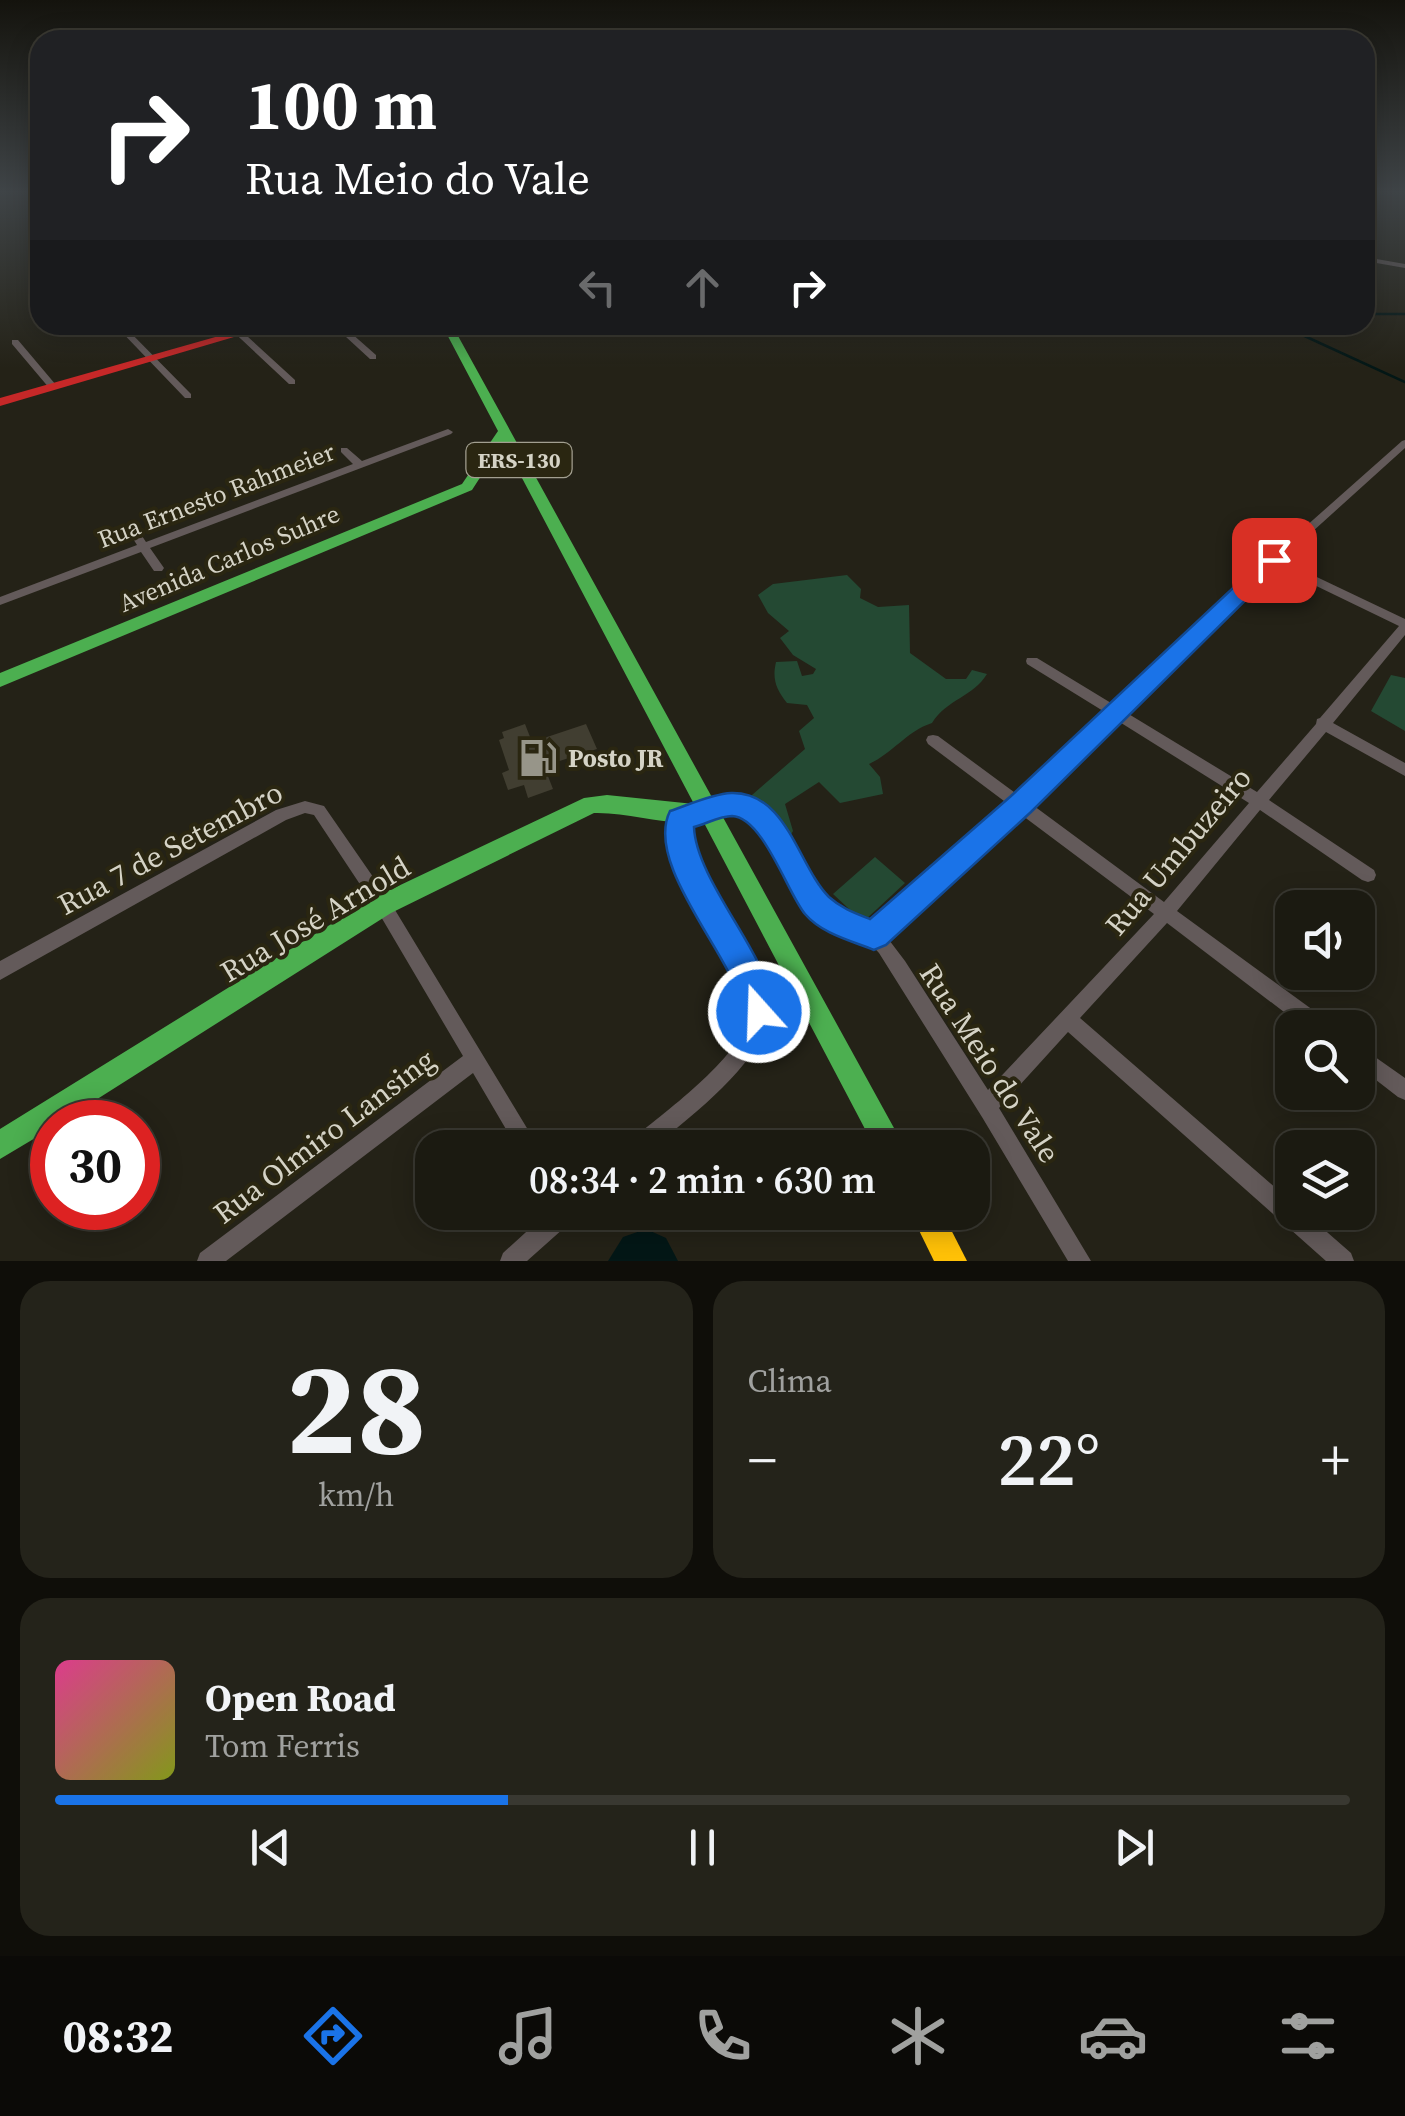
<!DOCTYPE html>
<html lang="pt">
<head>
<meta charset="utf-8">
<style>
  :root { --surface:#1b1a11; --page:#24231a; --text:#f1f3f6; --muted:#a0a19f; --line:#393831; --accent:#1a73e8 }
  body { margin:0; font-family:"Source Serif 4",serif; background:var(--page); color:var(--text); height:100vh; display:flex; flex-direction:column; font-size:38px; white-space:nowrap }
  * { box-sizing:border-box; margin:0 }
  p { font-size:32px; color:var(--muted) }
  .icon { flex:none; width:55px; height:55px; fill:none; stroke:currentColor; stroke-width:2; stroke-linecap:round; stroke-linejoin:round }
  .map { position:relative; height:1261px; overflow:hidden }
  .side { display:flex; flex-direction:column; gap:20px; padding:20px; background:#0f0e09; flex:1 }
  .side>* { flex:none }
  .hud { position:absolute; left:30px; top:30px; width:1345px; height:305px; border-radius:30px; box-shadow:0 5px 25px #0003,0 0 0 2px var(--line); background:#202124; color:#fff; overflow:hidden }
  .tools { position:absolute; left:1275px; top:890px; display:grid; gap:20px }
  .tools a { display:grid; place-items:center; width:100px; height:100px; border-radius:20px; background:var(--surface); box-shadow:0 5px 25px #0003,0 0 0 2px var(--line); font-size:50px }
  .speed { position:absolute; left:30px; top:1100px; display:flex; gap:20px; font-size:50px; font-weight:700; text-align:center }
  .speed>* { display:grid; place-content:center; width:130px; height:130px; border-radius:50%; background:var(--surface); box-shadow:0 5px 25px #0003,0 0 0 2px var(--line); line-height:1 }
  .speed .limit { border:15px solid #d22; background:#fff; color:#111 }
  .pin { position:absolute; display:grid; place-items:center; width:85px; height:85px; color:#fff; margin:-42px; border-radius:20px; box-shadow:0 5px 15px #0006 }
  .me { position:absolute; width:110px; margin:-55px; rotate:340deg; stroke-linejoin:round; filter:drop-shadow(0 0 8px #0008) }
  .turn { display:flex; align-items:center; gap:35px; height:210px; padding:0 50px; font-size:45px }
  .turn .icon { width:130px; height:130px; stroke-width:2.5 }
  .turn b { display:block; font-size:70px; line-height:85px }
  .lanes { display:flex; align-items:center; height:95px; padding:0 50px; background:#0003; justify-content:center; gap:50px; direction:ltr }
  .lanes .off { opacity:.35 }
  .big { font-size:75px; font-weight:600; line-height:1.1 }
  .side .widget { flex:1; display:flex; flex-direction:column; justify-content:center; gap:15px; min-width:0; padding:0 35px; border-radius:30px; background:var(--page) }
  .side .dial { align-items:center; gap:0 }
  .dial b { font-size:130px; line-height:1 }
  .song { display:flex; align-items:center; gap:30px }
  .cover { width:120px; height:120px; border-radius:15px; background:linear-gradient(135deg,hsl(330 70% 55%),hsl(70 70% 35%)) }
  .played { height:10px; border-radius:5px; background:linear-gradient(90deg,var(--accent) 35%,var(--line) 35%) }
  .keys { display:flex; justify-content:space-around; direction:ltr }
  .heat { display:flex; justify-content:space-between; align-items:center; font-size:55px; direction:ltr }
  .side .tiles { flex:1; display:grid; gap:20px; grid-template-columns:1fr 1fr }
  .widget:last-child { grid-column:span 2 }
  .trip { position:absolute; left:415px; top:1130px; width:575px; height:100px; border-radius:30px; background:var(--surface); box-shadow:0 5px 25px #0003,0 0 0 2px var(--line); font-weight:600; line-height:100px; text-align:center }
  .tab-bar { display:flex; height:160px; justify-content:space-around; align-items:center; background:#0b0a07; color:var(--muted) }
  .tab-bar .icon { width:70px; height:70px }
  .tab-bar .active { color:var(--accent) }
  .tab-bar b { font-size:45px; color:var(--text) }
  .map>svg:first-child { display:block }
</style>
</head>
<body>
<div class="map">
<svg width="1405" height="1261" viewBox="0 0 1405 1261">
  <rect width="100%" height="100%" fill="#242217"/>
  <path fill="#244933" d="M847,575L861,589L860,598L878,607L909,605L910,653L946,679H966L972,670L987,674C973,697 947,699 932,723C907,731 893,753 869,764L880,777L883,794L840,803L819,782L785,804L793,831L789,838L744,802L805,749L799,731L814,718L807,705L787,703C776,689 772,679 776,662L797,661L802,676L813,674L816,669L793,655L780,638L789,631L768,613L758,595L773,584Z
    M1391,675L1405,678V731L1371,711Z
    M875,857L905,883L863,922L833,894Z"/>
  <path fill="#031716" d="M646,1229L666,1238L678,1261H608L623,1237Z"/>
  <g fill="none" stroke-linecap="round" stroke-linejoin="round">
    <path stroke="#031716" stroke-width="2.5" d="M1365,314H1405
      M1254,325L1298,333L1405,382"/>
  </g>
  <path fill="#413e31" d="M525,724L532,742L586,724L597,749L544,766L553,789L528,798L524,785L508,790L502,773L509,770L499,740L504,738L502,732Z"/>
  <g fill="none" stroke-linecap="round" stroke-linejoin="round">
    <path fill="#635a5a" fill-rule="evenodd" d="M1365,257L1405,264V268L1365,261Z
      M28,300L40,301V305L28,304Z
      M115,325H123L191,394V398H185Z
      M226,325H235L295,380V384H289Z
      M333,325H342L376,355V359H370Z
      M12,340H18L56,385V389H50L12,344Z
      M448,429L453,432L451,434L150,548L164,568L162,571H154L141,552L0,605V597L137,545L125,526L126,524H134L146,542L353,464L341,452V448H347L362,461Z
      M1405,440V448L1281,560L1405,619V635L1333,723L1405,763V776L1326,732L1269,800L1374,870L1376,875L1374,880L1368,882L1362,880L1260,810L1177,911L1328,1021L1330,1028H1305L1167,923L1080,1018L1292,1202V1212H1304L1351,1253L1354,1261H1326L1068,1032L999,1108L1091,1261H1068L982,1117L879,953C859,929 839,934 818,918C785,892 786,832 744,817C731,812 718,818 705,816L702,811L705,806C785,783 785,860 825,902C837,915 858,918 873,925L1008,804L928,744L926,740L928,736L933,735L938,736L1018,795L1108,714L1027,664L1026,661L1027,658H1037L1116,706L1225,598L1402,441ZM1275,566L1399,626L1320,718L1317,719L1316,724L1257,792L1127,713L1233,604ZM1118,721L1249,803L1164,902L1030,803ZM1019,813L1154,914L988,1090L905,961L886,936Z
      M305,801L324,806L389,900L539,1148H517L473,1073L226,1261H197L200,1253L463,1056L377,910L314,815L305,813L286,820L0,980V961L276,810Z
      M680,813L685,814C692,834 692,854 701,873C716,906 739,934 754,966C760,979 768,995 768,1010C768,1060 689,1117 653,1148H627L630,1141C662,1114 745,1055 749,1013C750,1003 747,992 744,983C729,944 701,912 685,874C677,856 669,833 675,814Z
      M1358,1045L1405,1078V1100L1398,1097L1358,1066Z
      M548,1212H576L573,1220L527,1261H500L503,1253Z"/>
    <path fill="#4caf50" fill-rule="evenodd" d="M442,325H452L905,1148H875L703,821C667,827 631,812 594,813L391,913L61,1122H52V1128L0,1159V1129L375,897L584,798L607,795L694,804L503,442L472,490L0,687V673L462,484L498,431Z"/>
    <path fill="#ffc107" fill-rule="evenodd" d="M910,1212H942L967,1261H934Z"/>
    <path fill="#c62828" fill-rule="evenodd" d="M258,325H275L0,406V398Z"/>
  </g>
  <linearGradient id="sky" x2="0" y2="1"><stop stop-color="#14130d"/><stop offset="0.52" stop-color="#3f4447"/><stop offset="1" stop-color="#3f4447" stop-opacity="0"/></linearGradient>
  <rect width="1405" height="368" fill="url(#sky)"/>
  <path fill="#1a73e8" stroke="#114b97" stroke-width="2.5" d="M1274,554L1281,556L1284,560L1281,565L1031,812L886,945L874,950C852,941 822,934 805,914C788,894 763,817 732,816C720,816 706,824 694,827C696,887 790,978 771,1024L759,1029L747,1024C743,1014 742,1005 739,995C723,947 645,861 670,811C688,805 712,794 731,793C787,791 798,866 829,897C841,908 855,913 870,919L1011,796L1267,556Z"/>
  <defs>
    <g id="fuel-bare" transform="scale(3)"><path d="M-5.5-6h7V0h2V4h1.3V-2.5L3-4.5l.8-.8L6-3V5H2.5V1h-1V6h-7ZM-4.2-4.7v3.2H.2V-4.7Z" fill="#979589" stroke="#2a2611" stroke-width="2.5" paint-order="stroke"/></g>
  </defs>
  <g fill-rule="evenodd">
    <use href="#fuel-bare" x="538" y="758"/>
  </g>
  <g text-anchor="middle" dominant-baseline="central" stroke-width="8" stroke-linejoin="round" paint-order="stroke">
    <rect fill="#2a2611" stroke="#a29f90" stroke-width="2.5" x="466.5" y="443" width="105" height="34" rx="8"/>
    <g font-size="22" font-weight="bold" fill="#d5d3c6">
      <text x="519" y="460">ERS-130</text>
    </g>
    <g font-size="25" fill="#d5d3c6" stroke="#2a2611">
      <text transform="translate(216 495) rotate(-21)">Rua Ernesto Rahmeier</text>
      <text transform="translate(229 558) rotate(-23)">Avenida Carlos Suhre</text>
    </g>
    <g font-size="25" font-weight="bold" fill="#d5d3c6" stroke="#2a2611" text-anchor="start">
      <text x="568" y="758">Posto JR</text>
    </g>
    <g font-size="30" fill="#d5d3c6" stroke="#2a2611">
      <text transform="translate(170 848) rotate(-28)">Rua 7 de Setembro</text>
      <text transform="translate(1178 851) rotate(-50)">Rua Umbuzeiro</text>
      <text transform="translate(315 919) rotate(-31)">Rua José Arnold</text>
      <text transform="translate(990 1063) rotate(57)">Rua Meio do Vale</text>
      <text transform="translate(324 1136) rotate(-37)">Rua Olmiro Lansing</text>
    </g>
  </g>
</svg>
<div class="tools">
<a><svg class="icon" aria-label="sound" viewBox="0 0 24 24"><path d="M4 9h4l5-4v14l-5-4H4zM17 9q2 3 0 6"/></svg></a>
<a><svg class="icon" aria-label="search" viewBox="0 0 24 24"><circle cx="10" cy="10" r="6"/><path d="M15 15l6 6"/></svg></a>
<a><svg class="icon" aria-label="layers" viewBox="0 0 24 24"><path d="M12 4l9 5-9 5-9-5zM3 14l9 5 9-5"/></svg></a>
</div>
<div class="speed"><div class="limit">30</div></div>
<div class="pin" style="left:1274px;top:560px;background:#d93025"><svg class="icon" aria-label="arrive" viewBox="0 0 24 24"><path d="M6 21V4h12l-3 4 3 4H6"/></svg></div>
<svg class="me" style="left:759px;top:1012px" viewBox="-20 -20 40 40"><circle r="17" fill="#1a73e8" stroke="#fff" stroke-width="3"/><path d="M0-11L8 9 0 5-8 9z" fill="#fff"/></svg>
<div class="trip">08:34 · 2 min · 630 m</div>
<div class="hud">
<div class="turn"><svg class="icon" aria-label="right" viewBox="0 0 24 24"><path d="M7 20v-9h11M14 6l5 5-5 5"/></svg><div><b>100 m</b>Rua Meio do Vale</div></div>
<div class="lanes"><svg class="icon off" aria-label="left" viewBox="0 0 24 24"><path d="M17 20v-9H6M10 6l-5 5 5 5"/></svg><svg class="icon off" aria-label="ahead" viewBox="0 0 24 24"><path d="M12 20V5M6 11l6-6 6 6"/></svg><svg class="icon" aria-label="right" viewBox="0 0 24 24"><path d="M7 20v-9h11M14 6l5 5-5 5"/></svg></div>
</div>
</div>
<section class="side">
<div class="tiles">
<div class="widget dial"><b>28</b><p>km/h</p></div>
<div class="widget"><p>Clima</p>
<div class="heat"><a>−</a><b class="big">22°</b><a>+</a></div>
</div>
<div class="widget">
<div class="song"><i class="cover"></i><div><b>Open Road</b><p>Tom Ferris</p></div></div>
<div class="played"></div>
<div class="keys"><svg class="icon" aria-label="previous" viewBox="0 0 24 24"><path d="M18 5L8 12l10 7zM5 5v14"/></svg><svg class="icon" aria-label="pause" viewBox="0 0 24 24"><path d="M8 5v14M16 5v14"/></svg><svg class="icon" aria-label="next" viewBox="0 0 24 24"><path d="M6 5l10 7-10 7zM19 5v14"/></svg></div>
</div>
</div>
</section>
<nav class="tab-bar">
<b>08:32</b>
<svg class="icon active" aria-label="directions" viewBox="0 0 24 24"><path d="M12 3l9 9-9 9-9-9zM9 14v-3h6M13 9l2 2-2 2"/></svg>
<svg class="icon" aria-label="music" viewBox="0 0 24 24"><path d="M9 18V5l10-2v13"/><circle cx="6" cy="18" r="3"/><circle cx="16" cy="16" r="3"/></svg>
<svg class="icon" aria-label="phone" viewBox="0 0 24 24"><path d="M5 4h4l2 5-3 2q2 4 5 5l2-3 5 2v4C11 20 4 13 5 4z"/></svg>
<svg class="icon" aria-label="climate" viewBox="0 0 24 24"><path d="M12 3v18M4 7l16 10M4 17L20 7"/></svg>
<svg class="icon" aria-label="car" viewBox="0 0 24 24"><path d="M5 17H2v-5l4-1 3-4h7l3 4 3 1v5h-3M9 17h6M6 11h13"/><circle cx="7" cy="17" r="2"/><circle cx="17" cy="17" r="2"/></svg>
<svg class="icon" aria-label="filters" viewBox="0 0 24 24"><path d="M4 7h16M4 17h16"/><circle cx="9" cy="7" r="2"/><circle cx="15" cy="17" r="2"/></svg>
</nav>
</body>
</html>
